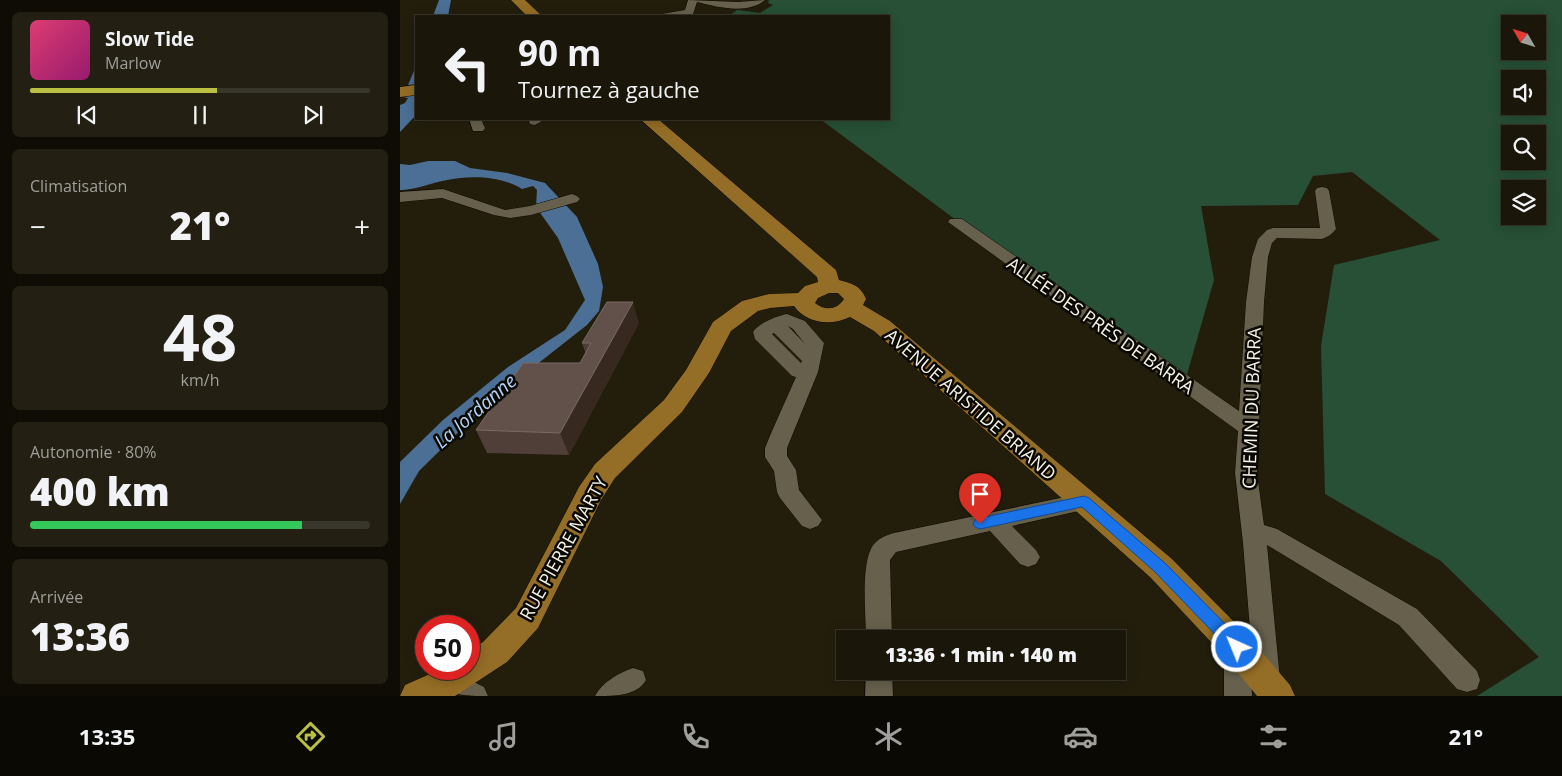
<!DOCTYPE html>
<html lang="fr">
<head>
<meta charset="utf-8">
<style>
  :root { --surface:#1a1609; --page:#231f12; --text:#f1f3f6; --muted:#9f9f9c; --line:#38352a; --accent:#bbc045 }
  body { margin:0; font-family:"Open Sans",sans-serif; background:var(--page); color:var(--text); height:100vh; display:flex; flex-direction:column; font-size:19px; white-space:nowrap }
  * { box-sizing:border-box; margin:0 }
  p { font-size:16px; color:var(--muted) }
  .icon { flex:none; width:28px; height:28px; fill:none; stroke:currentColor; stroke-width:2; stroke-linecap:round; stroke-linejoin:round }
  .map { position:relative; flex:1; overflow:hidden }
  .panel { display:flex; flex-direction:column; gap:12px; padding:12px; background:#0e0c05; width:400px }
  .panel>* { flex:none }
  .banner { position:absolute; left:15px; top:15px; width:475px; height:105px; border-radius:0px; box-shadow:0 2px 12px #0003,0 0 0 1px var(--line); background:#1a1609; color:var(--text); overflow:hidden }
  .needle { width:32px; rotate:309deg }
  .buttons { position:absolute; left:1101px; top:15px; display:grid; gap:10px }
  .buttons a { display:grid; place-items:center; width:45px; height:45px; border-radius:0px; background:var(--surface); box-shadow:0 2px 12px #0003,0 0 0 1px var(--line); font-size:25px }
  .speed { position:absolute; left:15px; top:615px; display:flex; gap:10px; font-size:25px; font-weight:700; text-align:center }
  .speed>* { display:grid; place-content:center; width:65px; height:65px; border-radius:50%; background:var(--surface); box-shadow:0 2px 12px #0003,0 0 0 1px var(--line); line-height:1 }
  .speed .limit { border:8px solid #d22; background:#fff; color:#111 }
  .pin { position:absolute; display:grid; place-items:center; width:42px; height:42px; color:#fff; margin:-51px -21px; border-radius:50% 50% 50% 0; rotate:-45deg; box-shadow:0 0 5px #0007 }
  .pin .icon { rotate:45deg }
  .me { position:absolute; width:55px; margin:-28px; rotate:316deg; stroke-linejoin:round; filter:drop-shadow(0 0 4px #0008) }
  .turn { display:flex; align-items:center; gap:18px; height:105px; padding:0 20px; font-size:22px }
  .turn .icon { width:65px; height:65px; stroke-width:2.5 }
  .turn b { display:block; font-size:35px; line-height:42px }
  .big { font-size:38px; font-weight:800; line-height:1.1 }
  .panel .widget { flex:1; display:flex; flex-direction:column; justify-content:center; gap:8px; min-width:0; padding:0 18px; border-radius:8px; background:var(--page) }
  .panel .dial { align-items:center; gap:0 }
  .dial b { font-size:65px; line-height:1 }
  .song { display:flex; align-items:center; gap:15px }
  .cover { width:60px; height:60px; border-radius:8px; background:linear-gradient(135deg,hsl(340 70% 55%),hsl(320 70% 35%)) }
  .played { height:5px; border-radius:2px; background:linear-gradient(90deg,var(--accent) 55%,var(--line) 55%) }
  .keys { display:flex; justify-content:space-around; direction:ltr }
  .heat { display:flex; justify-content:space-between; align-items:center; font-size:28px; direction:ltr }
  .charge { height:8px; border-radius:4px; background:linear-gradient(90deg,#34c759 80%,var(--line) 0) }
  .trip { position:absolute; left:436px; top:630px; width:290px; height:50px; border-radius:0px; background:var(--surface); box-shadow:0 2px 12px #0003,0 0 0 1px var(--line); font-weight:800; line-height:50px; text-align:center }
  .menu { display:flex; height:80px; justify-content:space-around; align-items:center; background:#0a0904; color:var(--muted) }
  .menu .icon { width:35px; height:35px }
  .menu .current { color:var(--accent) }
  .menu b { font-size:22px; color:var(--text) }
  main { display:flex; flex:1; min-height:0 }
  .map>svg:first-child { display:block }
</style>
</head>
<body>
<main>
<section class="panel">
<div class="widget">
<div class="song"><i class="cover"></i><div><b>Slow Tide</b><p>Marlow</p></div></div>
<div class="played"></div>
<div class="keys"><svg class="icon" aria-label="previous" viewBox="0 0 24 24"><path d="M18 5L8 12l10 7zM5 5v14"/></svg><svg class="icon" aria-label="pause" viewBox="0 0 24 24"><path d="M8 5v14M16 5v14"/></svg><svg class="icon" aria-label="next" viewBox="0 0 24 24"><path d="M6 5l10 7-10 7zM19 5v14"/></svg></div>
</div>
<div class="widget"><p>Climatisation</p>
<div class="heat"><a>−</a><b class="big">21°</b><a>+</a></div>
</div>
<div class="widget dial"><b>48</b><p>km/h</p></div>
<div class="widget"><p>Autonomie · 80%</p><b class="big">400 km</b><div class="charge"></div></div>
<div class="widget"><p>Arrivée</p><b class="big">13:36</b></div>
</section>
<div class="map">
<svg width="1162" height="696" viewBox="0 0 1162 696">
  <rect width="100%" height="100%" fill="#231e0c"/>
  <path fill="#275036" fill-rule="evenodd" d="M369,0H1162V696H1077L1139,657L1041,561L925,494L921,346L934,265L1040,240L952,172L913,176L898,205L801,206L814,280L786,378L552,217L420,119H489V16H329L337,10L360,13L373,5L368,3ZM1110,24H1138V51H1110ZM1110,79H1138V106H1110ZM1110,134H1138V161H1110ZM1110,189H1138V216H1110Z"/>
  <path fill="#4c6f95" d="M39,0H51L48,16H33Z
    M16,66V115L0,132V105L5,103L8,98L3,97Z
    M28,161H55L70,168L107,173L145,183L177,217L198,264L203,287L199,311L187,325L90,401L19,471L0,504V462L43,420L108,367L165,330L185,300L158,238L136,207L137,190L133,186L122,189C100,175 68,175 42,181C28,184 14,190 0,190V164L10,165Z"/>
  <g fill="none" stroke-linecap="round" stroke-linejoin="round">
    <g stroke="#0d0800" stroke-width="1">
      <path id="minor" d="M288,0L338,2L365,0C348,15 317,7 297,2L293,14L261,16L262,14L285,10Z
        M69,119H81L85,128L83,131H73Z
        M128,119H140L142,121L135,125L130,124Z
        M922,187L927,188L929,191L936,229C932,234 928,237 922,239L877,238L872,243L868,257L864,302L857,473L864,525L877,529L1017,609L1077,671L1080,680L1077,689L1067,692L1057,689L999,625L867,545L880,679L877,688L867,691L857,688L854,679L843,543L835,473L838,431L548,222L550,219H562L839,411L846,302L852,257L858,239L867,230L873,228H920L915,191L917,188Z
        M43,189L105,210L130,206L172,194L177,196L180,199L177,202L131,215L110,218L94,215L42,198L0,202V192Z
        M387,314L405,321L424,343L418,372L387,448V456L396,470L399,490L422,520L418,526L410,529L402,526L380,498L377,492L374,471L365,457V448L372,431L396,377L392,376L355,339L353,332C359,323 376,316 387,314ZM388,326L393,329L405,344ZM374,333L402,361L401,363L372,334Z
        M684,493L692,496L695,502L692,508L612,526L636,550L640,557L636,564L628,567L620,564L590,531L496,552L490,560L492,639H466C466,616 460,561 474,544C479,538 487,535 494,533Z
        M837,636L846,640L850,648L852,696H824V648L828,640Z
        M233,668L243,671L246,680C237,696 215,696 195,696C202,682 219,673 233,668Z
        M50,670L84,687L88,696C69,696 46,696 36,682L40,673Z
        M466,671H492L493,696H465Z"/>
    </g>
    <g stroke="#0d0800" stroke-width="1">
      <path id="major" d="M111,0H125L142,16H127Z
        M16,85V95L0,97V87Z
        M240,119H258L436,270L439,280C452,283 461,286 466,299L463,305L490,321L772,559L849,637L890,685L895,696H857L825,657L750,577L474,331L450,317C431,326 407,324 394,306L370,308L358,311L331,331L309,373L282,412L215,478L201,500L138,628L107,662L55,696H0L5,685L41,669H69V651L83,642L116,608L179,487L195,464L264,400L286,370L313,322L342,301L369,294L398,293L405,286L418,282L417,277ZM429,293H438L444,299C437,310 425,311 415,303L418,298Z"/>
    </g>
    <use href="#minor" fill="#66604c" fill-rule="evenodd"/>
    <use href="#major" fill="#946d26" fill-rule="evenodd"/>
  </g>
  <path fill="#503e38" d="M239,323L169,455L87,453L76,430L180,363L186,354L182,343Z"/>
  <path fill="#37291f" d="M233,302L239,323L169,455L160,433Z"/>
  <path fill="#62514b" stroke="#796a63" d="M207,302H233L160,433L76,430L123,363H180L191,343H182Z"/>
  <path fill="#1a73e8" stroke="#114b97" d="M684,496L689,498L766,564L843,642L845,647L843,652L837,654L832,652L755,572L682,507L580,529L575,527L573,524L575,520L580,518Z"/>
  <g text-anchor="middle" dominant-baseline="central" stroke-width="5" stroke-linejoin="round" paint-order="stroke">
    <g font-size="18" fill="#f5f2e6" stroke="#0a0803">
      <text transform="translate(701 325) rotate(35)">ALLÉE DES PRÈS DE BARRA</text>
      <text transform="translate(571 404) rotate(41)">AVENUE ARISTIDE BRIAND</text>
      <text transform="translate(851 408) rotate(-88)">CHEMIN DU BARRA</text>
      <text transform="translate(163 548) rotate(-61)">RUE PIERRE MARTY</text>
    </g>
    <g font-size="19" font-style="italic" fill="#b3d3f7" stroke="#0a0803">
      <text transform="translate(75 411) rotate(-41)">La Jordanne</text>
    </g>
  </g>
</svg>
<div class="buttons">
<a><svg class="needle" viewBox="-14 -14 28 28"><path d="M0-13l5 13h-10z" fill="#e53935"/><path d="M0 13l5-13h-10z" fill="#9f9f9c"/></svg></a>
<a><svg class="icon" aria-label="sound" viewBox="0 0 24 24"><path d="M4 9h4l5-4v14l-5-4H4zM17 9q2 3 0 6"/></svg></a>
<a><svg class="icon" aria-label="search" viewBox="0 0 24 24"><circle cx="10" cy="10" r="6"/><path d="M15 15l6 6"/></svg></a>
<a><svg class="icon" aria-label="layers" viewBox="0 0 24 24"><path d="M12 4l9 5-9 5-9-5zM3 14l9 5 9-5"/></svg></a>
</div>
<div class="speed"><div class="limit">50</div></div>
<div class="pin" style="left:580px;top:524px;background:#d93025"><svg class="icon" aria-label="arrive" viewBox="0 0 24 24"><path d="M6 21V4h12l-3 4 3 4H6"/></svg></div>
<svg class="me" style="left:837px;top:647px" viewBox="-20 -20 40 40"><circle r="17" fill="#1a73e8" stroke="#fff" stroke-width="3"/><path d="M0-11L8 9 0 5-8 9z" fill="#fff"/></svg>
<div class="trip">13:36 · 1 min · 140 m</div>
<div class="banner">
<div class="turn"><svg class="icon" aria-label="left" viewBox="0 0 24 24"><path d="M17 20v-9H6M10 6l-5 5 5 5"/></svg><div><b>90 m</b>Tournez à gauche</div></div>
</div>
</div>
</main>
<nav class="menu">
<b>13:35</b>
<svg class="icon current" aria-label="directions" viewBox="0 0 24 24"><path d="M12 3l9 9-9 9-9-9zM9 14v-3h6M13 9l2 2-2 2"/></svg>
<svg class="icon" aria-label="music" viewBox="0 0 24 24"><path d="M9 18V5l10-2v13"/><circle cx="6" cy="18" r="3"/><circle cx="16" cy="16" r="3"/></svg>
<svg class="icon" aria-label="phone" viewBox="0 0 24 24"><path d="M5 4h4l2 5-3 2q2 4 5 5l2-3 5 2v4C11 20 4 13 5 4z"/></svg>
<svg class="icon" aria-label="climate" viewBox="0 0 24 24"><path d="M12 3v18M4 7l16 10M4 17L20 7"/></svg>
<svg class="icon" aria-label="car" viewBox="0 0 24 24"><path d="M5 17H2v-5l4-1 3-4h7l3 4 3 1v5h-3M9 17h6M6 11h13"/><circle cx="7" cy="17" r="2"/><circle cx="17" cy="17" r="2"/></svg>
<svg class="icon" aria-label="filters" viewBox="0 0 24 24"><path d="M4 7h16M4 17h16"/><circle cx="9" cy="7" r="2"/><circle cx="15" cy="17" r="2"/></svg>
<b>21°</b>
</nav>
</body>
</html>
